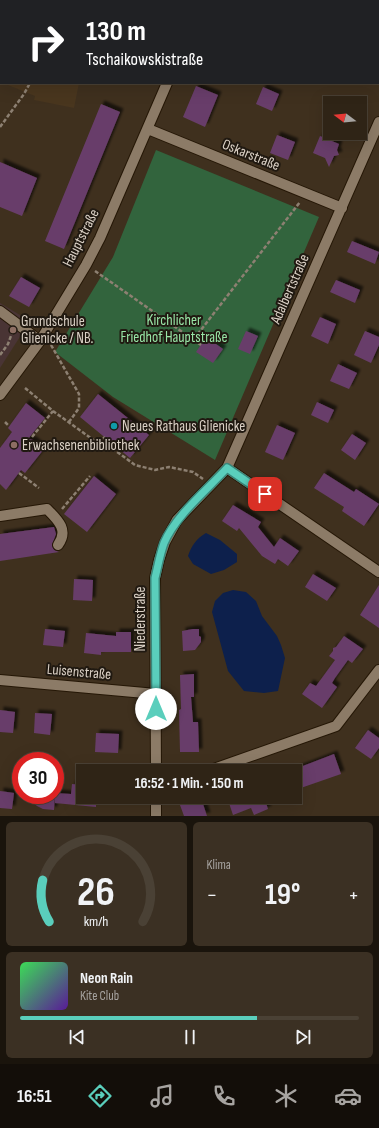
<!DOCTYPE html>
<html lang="de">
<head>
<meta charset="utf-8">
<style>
  :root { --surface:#2f2416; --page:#3b3023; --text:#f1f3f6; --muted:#a7a4a1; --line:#4a4135; --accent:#5acebc }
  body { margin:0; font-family:"Sofia Sans Condensed",sans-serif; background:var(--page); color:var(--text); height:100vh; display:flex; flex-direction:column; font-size:15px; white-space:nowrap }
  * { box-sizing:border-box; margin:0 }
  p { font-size:13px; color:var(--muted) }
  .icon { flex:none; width:22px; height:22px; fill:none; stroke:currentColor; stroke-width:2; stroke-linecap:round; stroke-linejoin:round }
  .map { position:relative; height:816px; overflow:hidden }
  .panel { display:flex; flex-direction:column; gap:6px; padding:6px; background:#1a140c; flex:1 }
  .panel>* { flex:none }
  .guide { position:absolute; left:0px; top:0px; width:379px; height:84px; box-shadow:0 4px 16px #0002,0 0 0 1px var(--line); background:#202124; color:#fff; overflow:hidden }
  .needle { width:26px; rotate:286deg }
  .fabs { position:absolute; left:323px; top:96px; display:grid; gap:8px }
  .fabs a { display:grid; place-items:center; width:44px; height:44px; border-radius:0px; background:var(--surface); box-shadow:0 4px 16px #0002,0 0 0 1px var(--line); font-size:20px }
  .speed { position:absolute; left:12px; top:752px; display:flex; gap:8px; font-size:20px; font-weight:700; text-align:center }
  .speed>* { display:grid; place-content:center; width:52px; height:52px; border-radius:50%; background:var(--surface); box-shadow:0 4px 16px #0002,0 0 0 1px var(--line); line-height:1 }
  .speed .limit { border:6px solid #d22; background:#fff; color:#111 }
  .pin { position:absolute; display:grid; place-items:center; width:34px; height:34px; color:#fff; margin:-17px; border-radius:8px; box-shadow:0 2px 6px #0006 }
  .me { position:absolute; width:44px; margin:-22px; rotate:0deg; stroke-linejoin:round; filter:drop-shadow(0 0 3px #0008) }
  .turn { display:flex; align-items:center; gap:14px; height:84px; padding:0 20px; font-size:18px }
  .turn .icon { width:52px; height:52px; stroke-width:2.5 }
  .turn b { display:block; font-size:28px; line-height:34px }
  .big { font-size:30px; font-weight:700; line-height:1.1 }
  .panel .widget { flex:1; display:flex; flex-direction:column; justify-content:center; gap:6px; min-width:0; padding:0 14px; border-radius:6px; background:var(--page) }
  .panel .dial { align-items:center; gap:0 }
  .dial svg { height:104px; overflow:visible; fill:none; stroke:var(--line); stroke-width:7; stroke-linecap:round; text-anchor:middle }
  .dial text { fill:var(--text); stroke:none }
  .song { display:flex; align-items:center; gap:12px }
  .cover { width:48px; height:48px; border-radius:6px; background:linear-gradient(135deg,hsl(130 70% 55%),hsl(270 70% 35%)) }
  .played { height:4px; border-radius:2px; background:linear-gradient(90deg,var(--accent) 70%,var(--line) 70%) }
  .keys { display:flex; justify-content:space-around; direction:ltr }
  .heat { display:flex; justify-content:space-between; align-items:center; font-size:22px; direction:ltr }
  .panel .tiles { flex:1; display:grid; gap:6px; grid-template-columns:1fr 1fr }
  .widget:last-child { grid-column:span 2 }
  .trip { position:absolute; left:76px; top:764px; width:226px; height:40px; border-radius:0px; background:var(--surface); box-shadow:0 4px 16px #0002,0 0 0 1px var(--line); font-weight:700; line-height:40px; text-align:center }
  .menu { display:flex; height:64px; justify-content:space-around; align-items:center; background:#130e09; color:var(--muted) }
  .menu .icon { width:28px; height:28px }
  .menu .active { color:var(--accent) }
  .menu b { font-size:18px; color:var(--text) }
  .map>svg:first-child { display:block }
</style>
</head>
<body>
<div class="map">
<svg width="379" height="816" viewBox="0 0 379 816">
  <defs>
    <filter id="shadow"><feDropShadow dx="3.5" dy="-3.5" stdDeviation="1" flood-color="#0009"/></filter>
  </defs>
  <rect width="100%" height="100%" fill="#3f301e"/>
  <path fill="#49361e" d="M0,0H179L1,1V82Z
    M3,83H79L74,108L34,100L35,96Z"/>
  <path fill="#493434" d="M0,303L30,321L0,368Z"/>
  <path fill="#32643d" d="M156,150L319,217L215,460L113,397L55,352L113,257Z"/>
  <path fill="#0d204c" d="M206,533L220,540L237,554V562L224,570L211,574L193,564L188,556C192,545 196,539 206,533Z
    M233,590L246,592L256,601L262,616L277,636L281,645L285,658L278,691L264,693L244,691L228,671L212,612L215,601L223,593Z"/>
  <path fill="#683e6a" filter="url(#shadow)" d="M196,86L218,95L205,127L183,117Z
    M263,87L279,94L272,111L256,104Z
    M101,104L120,112L64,249L45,241Z
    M277,135L295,142L288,160L270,153Z
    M320,136L339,144L337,150L339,155L334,156L329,167L325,158L313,153Z
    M0,162L37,178L22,216L0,207Z
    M352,241L379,252L375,264L347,252Z
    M21,277L40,288L29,307L9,296Z
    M336,280L360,290L355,303L330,292Z
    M320,317L336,324L328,344L311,336Z
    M246,331L258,336L250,354L238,349Z
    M365,331L379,337V345L371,363L354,355Z
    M206,337L223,349L213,363L196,352Z
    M338,364L357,373L349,389L330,381Z
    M98,394L149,435L130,458L80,417Z
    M317,402L334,410L328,423L311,415Z
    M26,403L45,418L28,439L33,440L44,449L25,473L21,470L6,490L0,484V448L12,432L8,428Z
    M277,425L295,433L283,460L265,452Z
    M352,434L366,443L355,460L341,450Z
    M324,473L354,492L356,489L379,504L364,526L342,511L344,507L314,488Z
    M94,476L116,494L87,532L64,514Z
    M233,505L261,522L258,527L274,547L280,538L299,551L288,566L278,559L275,564L262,556L239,528L237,531L222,521Z
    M54,527L56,534L52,545L54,550L59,552L0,561V534Z
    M313,574L336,588L327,601L305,587Z
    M74,579L93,580L92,601L73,600Z
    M379,585V628L360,615Z
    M45,629L65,631L63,647L43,645Z
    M193,629H199V636L201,637V642L195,650L183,651L182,631Z
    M116,632H131V652H101V655L84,653L86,633L116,636Z
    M344,636L363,649L352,663L348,660L335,678L332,683L337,687L322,708L302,694L310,683L316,686L335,660L329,656L333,651V648L336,647Z
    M194,674V697H191L193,722H198L199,752H180L179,710L181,709L180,675Z
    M0,710L15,712L13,733L0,732Z
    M35,713L52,714L50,735L34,733Z
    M368,730L379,738V748L371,759L355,748Z
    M96,733L119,734L118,753L95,752Z
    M334,754L341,774L295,790V769Z
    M72,784L83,785V797H96V807L55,803V793L71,794Z
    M0,791L14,793L12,809L0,808Z
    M24,795H55L54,810L43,809L37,806Z
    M227,797H278V798L266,803L268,809L254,815L251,808L233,815Z
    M201,798L207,816H184L180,805Z"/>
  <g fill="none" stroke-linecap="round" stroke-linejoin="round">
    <g stroke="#251706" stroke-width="12">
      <path id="minor" d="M200,1L201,0
        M148,129L342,208
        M0,311L40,341
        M0,395L40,341L86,265L100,238L167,83
        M227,468L379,572
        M0,516L47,509C58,520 69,530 58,545
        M0,680L156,694
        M156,771L155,578L159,560L165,542L177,520L227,468L379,122
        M208,771L336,726L379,670
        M156,797V816"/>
    </g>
    <path stroke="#8d8072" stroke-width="2.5" stroke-dasharray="4 2" stroke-linecap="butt" d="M142,0V1
      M79,1L80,0
      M0,127L24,94L30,83
      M95,271L201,345
      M194,339L300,202
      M51,345L79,394V408L69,422
      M0,355L8,344L12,333
      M25,388L53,411L99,444L105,443L135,465L155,470L169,467L193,472L203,479
      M5,422L9,426
      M32,437L53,411
      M99,443L105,437
      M19,473L39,488
      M62,509L90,476"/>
    <use href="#minor" stroke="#8c7b67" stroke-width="10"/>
  </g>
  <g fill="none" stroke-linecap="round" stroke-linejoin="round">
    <g stroke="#3a867a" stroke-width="10">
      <path id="route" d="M156,709L155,578C158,566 160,554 164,543C176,515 207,490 227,468L265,494"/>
    </g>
    <use href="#route" stroke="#5acebc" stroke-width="7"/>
  </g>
  <g fill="#8d6e63" stroke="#201911" stroke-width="1.5">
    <circle cx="13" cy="330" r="4"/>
    <circle cx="14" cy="445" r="4"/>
  </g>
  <circle fill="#0f9aa8" stroke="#201911" stroke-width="1.5" cx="114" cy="426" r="4"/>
  <g text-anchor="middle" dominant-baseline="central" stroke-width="4" stroke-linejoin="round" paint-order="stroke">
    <g font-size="15" fill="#dad0c5" stroke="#201911">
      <text transform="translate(251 155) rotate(22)">Oskarstraße</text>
      <text transform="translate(81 238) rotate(-63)">Hauptstraße</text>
      <text transform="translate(290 289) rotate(-66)">Adalbertstraße</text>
      <text transform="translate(140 619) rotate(-90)">Niederstraße</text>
      <text transform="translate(79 672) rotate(5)">Luisenstraße</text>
    </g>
    <g font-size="15" fill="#98e5a6" stroke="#201911">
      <text x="174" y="320">Kirchlicher<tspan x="174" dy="17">Friedhof Hauptstraße</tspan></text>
    </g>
    <g font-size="15" fill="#dad0c5" stroke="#201911" text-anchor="start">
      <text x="21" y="321">Grundschule<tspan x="21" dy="17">Glienicke / NB.</tspan></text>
      <text x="122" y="426">Neues Rathaus Glienicke</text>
      <text x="22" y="445">Erwachsenenbibliothek</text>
    </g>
  </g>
</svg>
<div class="fabs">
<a><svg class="needle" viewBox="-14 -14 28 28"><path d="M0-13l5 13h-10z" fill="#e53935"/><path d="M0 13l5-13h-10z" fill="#a7a4a1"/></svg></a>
</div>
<div class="speed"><div class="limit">30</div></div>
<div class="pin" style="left:265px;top:494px;background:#d93025"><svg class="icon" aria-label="arrive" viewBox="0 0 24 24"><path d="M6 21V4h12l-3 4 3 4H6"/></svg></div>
<svg class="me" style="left:156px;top:709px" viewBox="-20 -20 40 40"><circle r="19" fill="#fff"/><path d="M0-13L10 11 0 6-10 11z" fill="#5acebc"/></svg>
<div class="trip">16:52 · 1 Min. · 150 m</div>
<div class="guide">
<div class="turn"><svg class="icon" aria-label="right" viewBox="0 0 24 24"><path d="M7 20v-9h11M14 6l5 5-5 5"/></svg><div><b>130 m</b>Tschaikowskistraße</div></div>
</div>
</div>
<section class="panel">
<div class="tiles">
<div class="widget dial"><svg viewBox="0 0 100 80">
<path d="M14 69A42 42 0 1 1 86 69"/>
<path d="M14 69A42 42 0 0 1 9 37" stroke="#5acebc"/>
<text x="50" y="56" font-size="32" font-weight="700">26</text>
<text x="50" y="72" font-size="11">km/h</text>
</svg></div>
<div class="widget"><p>Klima</p>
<div class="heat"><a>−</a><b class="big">19°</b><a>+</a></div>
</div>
<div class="widget">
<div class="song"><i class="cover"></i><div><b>Neon Rain</b><p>Kite Club</p></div></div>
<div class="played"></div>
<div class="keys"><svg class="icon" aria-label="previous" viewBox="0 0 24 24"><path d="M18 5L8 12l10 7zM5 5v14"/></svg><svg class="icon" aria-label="pause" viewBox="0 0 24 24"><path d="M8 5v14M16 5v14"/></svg><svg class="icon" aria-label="next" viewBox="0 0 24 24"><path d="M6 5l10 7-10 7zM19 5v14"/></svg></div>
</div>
</div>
</section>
<nav class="menu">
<b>16:51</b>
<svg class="icon active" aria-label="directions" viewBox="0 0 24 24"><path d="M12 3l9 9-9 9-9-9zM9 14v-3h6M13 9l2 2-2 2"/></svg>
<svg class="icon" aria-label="music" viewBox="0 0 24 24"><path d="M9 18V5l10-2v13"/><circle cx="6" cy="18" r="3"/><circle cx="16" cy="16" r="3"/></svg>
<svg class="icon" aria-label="phone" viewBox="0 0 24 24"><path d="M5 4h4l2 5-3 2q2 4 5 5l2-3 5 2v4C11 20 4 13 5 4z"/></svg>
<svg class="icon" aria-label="climate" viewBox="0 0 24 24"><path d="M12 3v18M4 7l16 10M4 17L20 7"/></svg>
<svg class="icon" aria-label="car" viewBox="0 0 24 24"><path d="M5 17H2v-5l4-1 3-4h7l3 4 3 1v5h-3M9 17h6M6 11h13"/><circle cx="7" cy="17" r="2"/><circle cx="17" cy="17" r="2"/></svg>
</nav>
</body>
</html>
